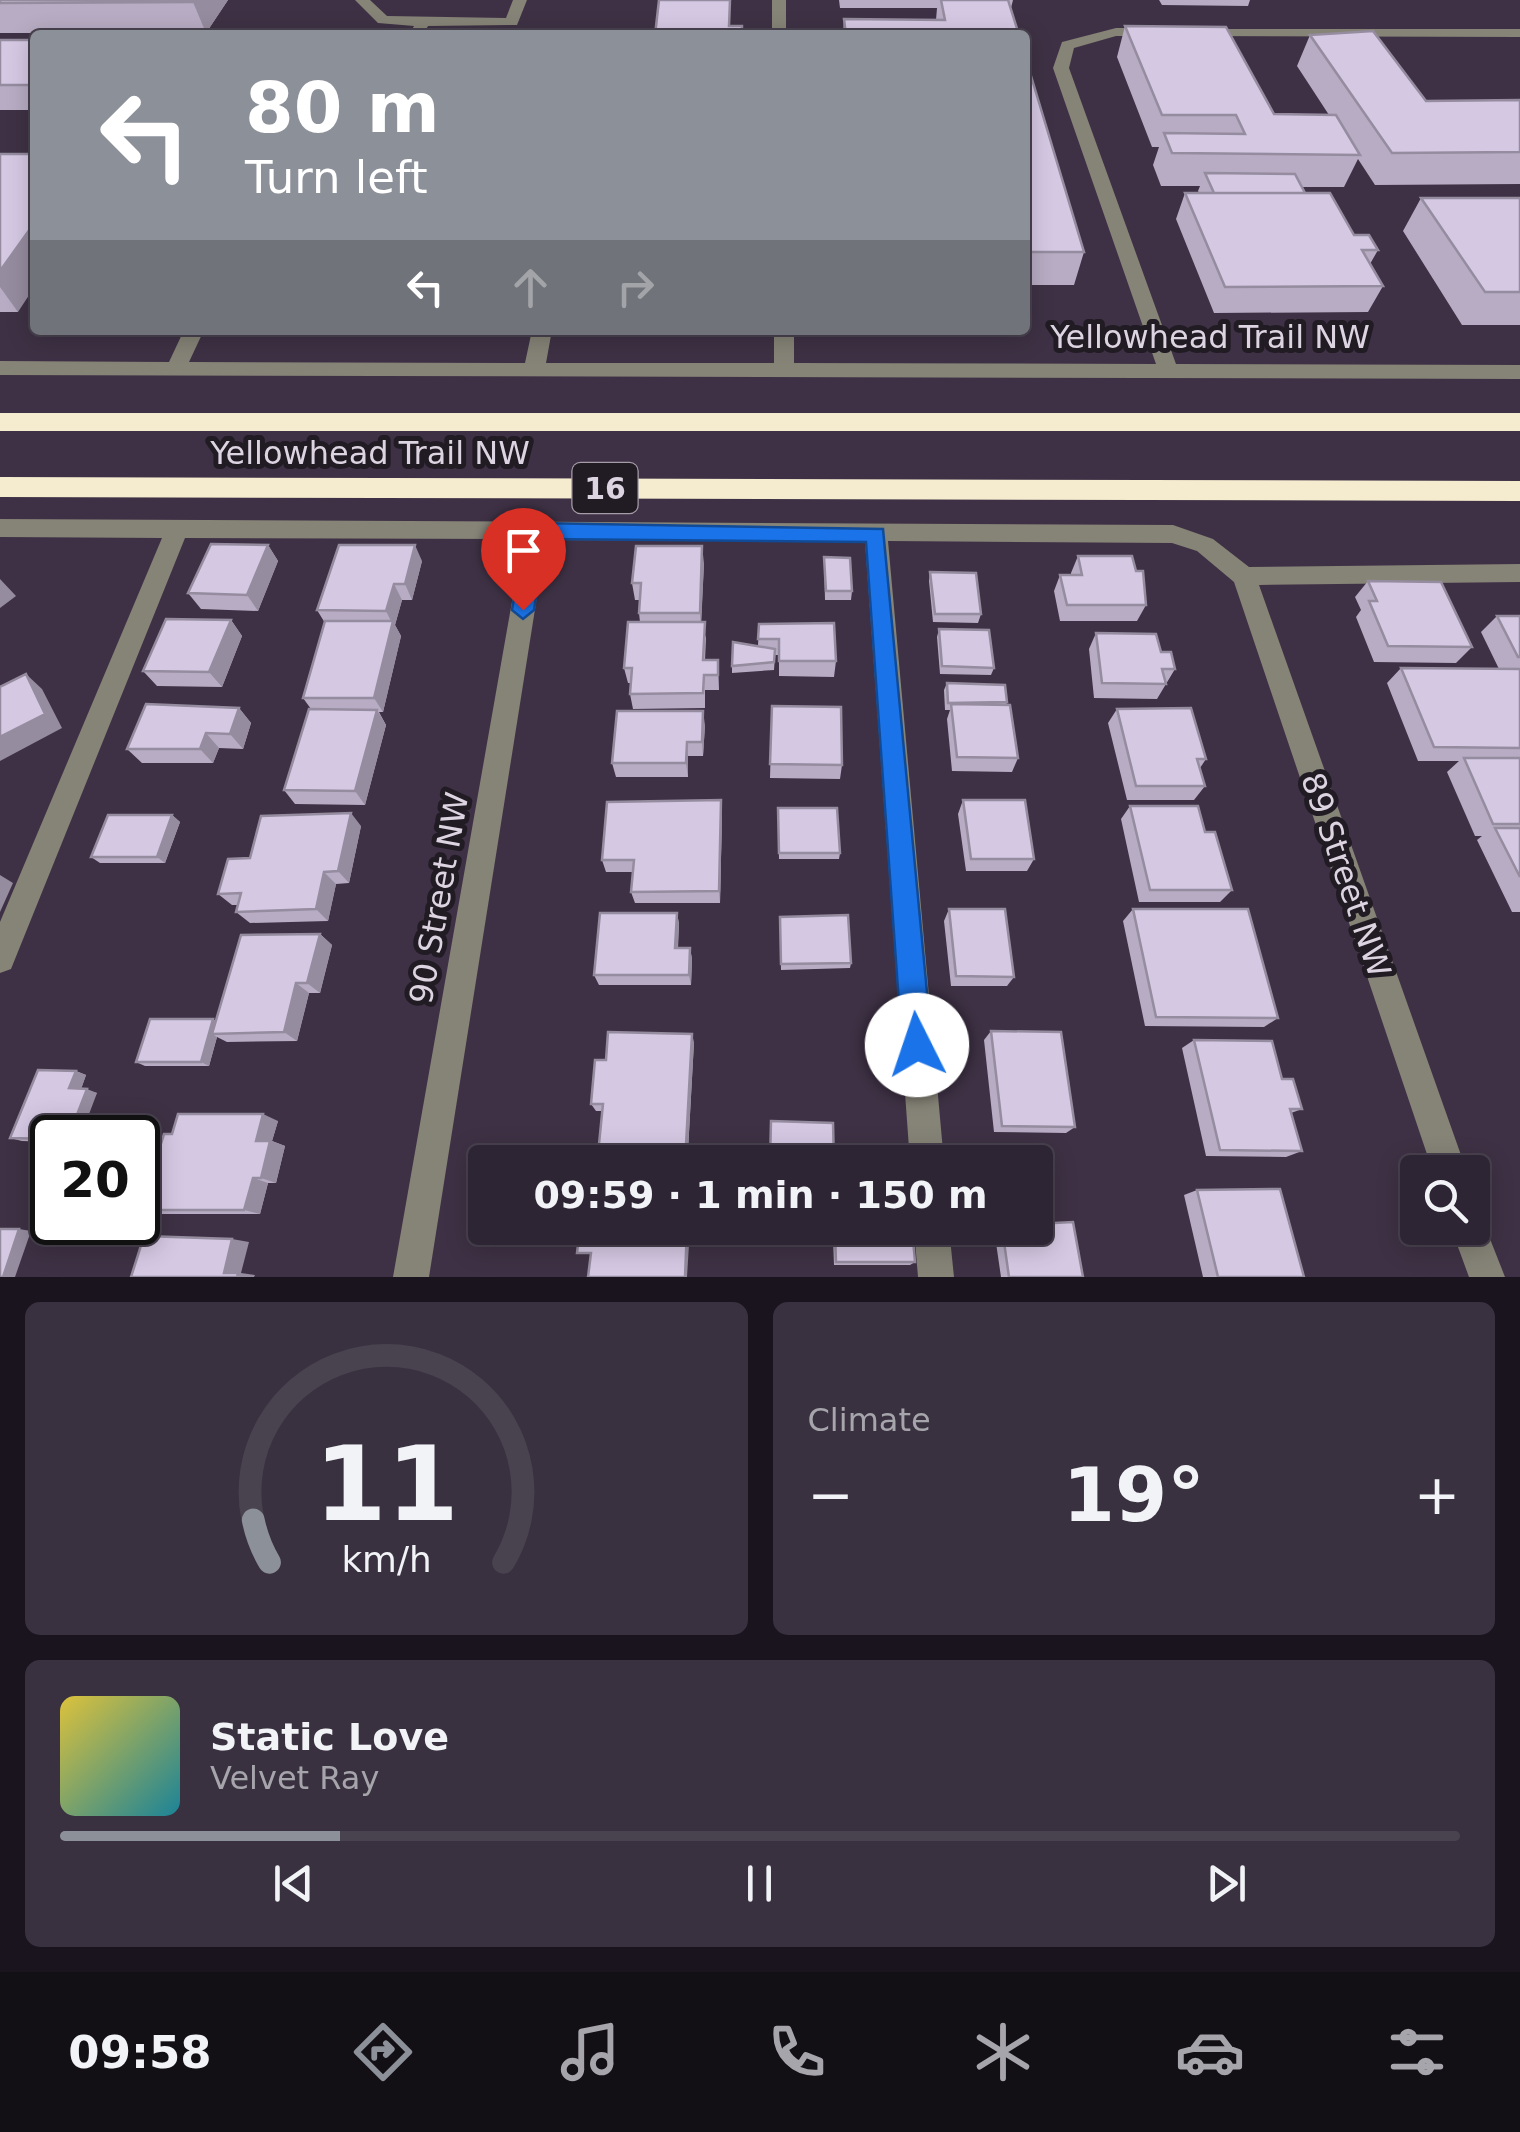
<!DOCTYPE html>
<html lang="en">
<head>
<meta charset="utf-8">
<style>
  :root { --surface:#2e2534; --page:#3a3140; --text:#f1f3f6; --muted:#a7a5ac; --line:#49424f; --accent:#8c9099 }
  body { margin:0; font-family:"DejaVu Sans",sans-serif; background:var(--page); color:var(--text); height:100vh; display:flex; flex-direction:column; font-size:38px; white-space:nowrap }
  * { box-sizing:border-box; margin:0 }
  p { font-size:32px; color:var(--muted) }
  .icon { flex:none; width:55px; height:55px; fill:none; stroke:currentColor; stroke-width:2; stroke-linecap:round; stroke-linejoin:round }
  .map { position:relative; height:1277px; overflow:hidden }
  .drawer { display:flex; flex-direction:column; gap:25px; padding:25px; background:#19141d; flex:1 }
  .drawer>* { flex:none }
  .banner { position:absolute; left:30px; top:30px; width:1000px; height:305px; border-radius:10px; box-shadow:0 5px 25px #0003,0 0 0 2px var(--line); background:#8c9099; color:#fff; overflow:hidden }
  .fabs { position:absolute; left:1400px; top:1155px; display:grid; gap:20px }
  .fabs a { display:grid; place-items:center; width:90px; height:90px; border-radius:10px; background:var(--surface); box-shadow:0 5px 25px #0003,0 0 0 2px var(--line); font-size:50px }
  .speed { position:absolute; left:30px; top:1115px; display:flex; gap:20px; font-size:50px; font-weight:700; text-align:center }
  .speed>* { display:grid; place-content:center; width:130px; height:130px; border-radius:50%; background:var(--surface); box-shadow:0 5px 25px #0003,0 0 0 2px var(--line); line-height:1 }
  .speed .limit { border:5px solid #111; border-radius:15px; background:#fff; color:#111 }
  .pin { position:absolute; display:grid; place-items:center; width:85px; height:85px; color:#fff; margin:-102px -42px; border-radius:50% 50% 50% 0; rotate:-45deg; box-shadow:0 0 10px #0007 }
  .pin .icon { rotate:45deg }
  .me { position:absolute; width:110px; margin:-55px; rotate:356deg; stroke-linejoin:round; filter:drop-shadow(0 0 8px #0008) }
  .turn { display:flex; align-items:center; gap:35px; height:210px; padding:0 50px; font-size:45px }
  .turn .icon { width:130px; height:130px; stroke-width:2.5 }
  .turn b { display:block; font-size:70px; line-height:85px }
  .lanes { display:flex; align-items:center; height:95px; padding:0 50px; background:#0003; justify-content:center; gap:50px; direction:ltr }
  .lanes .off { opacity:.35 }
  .big { font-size:75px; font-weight:700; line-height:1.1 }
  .drawer .tile { flex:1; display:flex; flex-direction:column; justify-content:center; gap:15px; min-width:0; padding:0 35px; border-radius:15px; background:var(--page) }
  .drawer .dial { align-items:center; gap:0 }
  .dial svg { height:260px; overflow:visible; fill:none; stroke:var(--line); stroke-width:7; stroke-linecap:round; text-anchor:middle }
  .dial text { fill:var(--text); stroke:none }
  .song { display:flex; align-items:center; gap:30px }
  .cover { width:120px; height:120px; border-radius:15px; background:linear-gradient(135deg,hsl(50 70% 55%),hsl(190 70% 35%)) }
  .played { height:10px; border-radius:5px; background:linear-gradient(90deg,var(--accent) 20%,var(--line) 20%) }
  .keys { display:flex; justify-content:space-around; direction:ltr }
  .heat { display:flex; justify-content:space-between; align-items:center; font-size:55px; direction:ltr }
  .drawer .tiles { flex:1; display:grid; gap:25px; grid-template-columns:1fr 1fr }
  .tile:last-child { grid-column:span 2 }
  .trip { position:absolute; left:468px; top:1145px; width:585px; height:100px; border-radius:10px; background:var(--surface); box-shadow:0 5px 25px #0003,0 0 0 2px var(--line); font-weight:700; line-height:100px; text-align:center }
  .tabs { display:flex; height:160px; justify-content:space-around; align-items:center; background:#120f15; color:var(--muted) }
  .tabs .icon { width:70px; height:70px }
  .tabs .active { color:var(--accent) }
  .tabs b { font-size:45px; color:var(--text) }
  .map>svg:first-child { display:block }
</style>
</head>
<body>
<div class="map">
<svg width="1520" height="1277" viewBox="0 0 1520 1277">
  <rect width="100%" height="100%" fill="#3e3145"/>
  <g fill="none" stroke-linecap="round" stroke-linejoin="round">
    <path fill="#868377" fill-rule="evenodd" d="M355,0H370L387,16L506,18L513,0H527L517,25L428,26L423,35H409L414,26L378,23Z
      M772,0H786V35H772Z
      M1116,28H1158L1165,32L1158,36H1116L1074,48L1069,68L1176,364L1520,365V379L0,375V361L169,362L184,330H204L189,362L525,363L532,330H552L546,363H774V330H794V363L1156,364L1053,68L1062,42Z
      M1198,29H1520V37L1193,36V30Z
      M0,519L1173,525L1213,539L1249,567L1520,564V582L1259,585L1467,1172H1433L1234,582L1197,551L1172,543L888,541L944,1162H910L865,541L546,540L429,1277H393L523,539L185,538L11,969L0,973V922L162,538L0,537Z
      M1472,1212L1481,1216L1505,1277H1469L1451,1228H1472Z
      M914,1228H949L954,1277H918Z"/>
    <path fill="#f5eccf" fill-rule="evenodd" d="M0,413H1520V431H0Z
      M0,477L1520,481V501L0,497Z"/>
  </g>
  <path fill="#b7acc3" d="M0,0H228L206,33H0Z
    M839,0H1013L1011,8L1019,35H843L844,19L936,20L937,8H840Z
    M1159,0H1250L1248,6L1162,5Z
    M1125,26L1274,114L1329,115L1297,66L1310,35L1426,101L1520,100V184L1375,185L1358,159L1344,187H1301L1305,193L1354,235L1378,250L1370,264L1383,286L1368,312L1214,313L1176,219L1185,193H1199L1198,191L1200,186H1161L1153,165L1159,147H1152L1117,57Z
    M0,40H35V110H0Z
    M1025,56L1084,252L1074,285H1025Z
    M0,154L18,312H0Z
    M1421,198H1520V325H1462L1403,231Z
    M268,545L278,561L258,611L201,609L188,593Z
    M1078,556L1146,605L1137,621H1060L1054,591L1060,575H1071V573Z
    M824,557L852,591L851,600H825Z
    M422,561L412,600H402L395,625L401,636L383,712H379L386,725L365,805L295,804L284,790L311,709L303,698L325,623L317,610Z
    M704,563L701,622L706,638L705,660H718L719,690H705V708L633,709L630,694L631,683H628L624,668L640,622L639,613L640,600H635L632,583Z
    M930,572L981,614L978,623L933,622L929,581Z
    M1368,581L1472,647L1456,663L1374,662L1356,617L1361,610L1355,597Z
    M1497,616H1520V912H1512L1477,840L1482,836H1475L1447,772L1459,761H1418L1387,683L1401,668L1499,669L1481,632Z
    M231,620L242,636L222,687L157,686L143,671Z
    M759,624L836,661L834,677L779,676V655H775L774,670L732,673V666L758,646Z
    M939,629L994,668L991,675L940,674L937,637Z
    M1096,633L1161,652L1175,669L1157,699L1094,698L1089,649Z
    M947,683L1007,702L1006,705L1018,758L1012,772L952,771L947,719L950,710H945L944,690Z
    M772,706L842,765L840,779L770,778Z
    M239,708L251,723L243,749L219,748L213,763H142L127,749Z
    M1117,709L1206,759L1200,768L1205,786L1194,800H1127L1108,723Z
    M705,725L703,756H688V777H616L612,763Z
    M963,800L1034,859L1027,871H966L958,814Z
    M1130,806L1205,832L1232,890L1220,902H1139L1121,819Z
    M778,808L840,853L839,859H779Z
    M722,814L720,903H635L631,892L633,872H606L602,860Z
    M172,815L180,822L165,863H100L91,857Z
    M361,826L349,883L336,884L328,921L250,923L236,912L238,905H232L218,894L250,858Z
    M949,909L1014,977L1007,986H951L944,921Z
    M1133,909L1278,1018L1264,1027L1145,1026L1123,921Z
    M677,913L679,924L678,948H690L692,959L691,985H599L594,975Z
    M780,917L851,963L850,968L781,970Z
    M320,934L332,945L320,993H309L297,1041L227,1042L217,1037L209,1066H145L136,1062L216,1020Z
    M991,1031L1075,1127L1066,1133L994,1132L984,1040Z
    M1194,1040L1282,1079L1302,1109L1291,1113L1302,1151L1286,1157L1206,1156L1182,1048Z
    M694,1042L688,1151L604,1150L599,1144L602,1111H596L591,1104Z
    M76,1071L86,1075L81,1089L97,1093L52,1138V1142L22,1141L10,1138Z
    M278,1121L272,1141L285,1146L276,1183H268L260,1214H159L140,1210L172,1134Z
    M1197,1190L1304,1277H1203L1184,1195Z
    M772,1228H912L915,1262L910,1265H834L833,1238L772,1240Z
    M997,1228H1035L1083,1277H1001L994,1229Z"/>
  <path fill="#958c9f" d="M195,0H228L206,33L193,2Z
    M35,222V286L18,312L0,287V271Z
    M268,545L278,561L258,611L247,595Z
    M415,545L422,561L412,600L405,584Z
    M702,546L704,563L701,629L700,613Z
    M0,579L16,596L0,608Z
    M394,584L402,600L395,625L401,636L383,712L374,698L392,623L386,611Z
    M231,620L242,636L222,687L209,672Z
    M26,674L42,689L62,728L0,761V737Z
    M239,708L251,723L243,749L230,734Z
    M377,710L386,725L365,805L355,791Z
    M703,711L705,725L703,756L702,742Z
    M206,733L219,748L213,763L200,749Z
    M687,742L688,756V777L686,763Z
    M721,800L722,814L720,903L719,891Z
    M351,813L361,826L349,883L338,871Z
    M172,815L180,822L165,863L157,857Z
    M324,872L336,884L328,921L316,909Z
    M0,875L13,883L0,912Z
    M677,913L679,924L677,959L675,948Z
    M320,934L332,945L320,993L307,983Z
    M690,948L692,959L691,985L689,975Z
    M296,983L309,993L297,1041L284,1032Z
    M213,1019L221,1023L212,1034L217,1037L209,1066L201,1062Z
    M692,1034L694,1042L688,1151L686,1145Z
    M76,1071L86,1075L80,1092L69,1088Z
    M87,1089L97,1093L80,1138H68Z
    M263,1114L278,1121L272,1141L285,1146L276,1183L261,1178L256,1141Z
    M253,1178L268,1183L260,1214L244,1210Z
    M687,1228H690L687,1277H685Z
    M19,1229L31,1231L15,1277H3Z
    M232,1239L249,1242L241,1273L255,1275L254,1277H237L224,1273Z"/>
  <path fill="#d5c8e3" stroke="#958c9f" stroke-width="2.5" d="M0,0H195L193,2L0,3Z
    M659,0H730L729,26H742V35H655Z
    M941,0H1008L1019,35H846L844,19L945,20Z
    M1125,26L1226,27L1274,114L1336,115L1360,155L1172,153L1164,133L1245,134L1236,115H1162Z
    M1373,31L1426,101L1520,100V152L1392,153L1310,35Z
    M0,40H35V85H0Z
    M1025,56L1084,252H1025Z
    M0,154H35V222L0,271Z
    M1205,173L1295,174L1305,193H1214Z
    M1185,193H1330L1354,235H1369L1378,250H1362L1383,286L1225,287Z
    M1421,198H1520V292H1485Z
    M211,544L268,545L247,595L188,593Z
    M339,545H415L405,584H394L386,611L317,610Z
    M636,546H702L700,613H639L641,583H632Z
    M1078,556H1132L1136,571H1143L1146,605H1067L1060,575H1082Z
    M824,557L850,558L852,591H826Z
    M930,572L976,573L981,614H935Z
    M1368,581L1441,582L1472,647L1388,646L1369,601H1377Z
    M1497,616H1520V657H1518Z
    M166,619L231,620L209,672L143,671Z
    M325,621H393L374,698H303Z
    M628,622H705L703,660H718V675H704L703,693L630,694L632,668H624Z
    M834,623L836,661H779V639H758L759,624Z
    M939,629L989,630L994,668L942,666Z
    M1096,633L1156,634L1161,652H1171L1175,669H1162L1166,684L1102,683Z
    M733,642L775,649L774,662L732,666Z
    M1401,668L1520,669V748L1434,747Z
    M26,674L45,714L0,737V687Z
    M947,683L1005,685L1007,702L948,703Z
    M146,704L239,708L230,734L206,733L200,749H127Z
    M951,704L1010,705L1018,758L957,757Z
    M772,706L841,707L842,765L770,764Z
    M1191,708L1206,759H1197L1205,786H1136L1117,709Z
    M309,709L377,710L355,791L284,790Z
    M617,711H703L702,742H687L686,763H612Z
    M1464,758H1520V824H1493Z
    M721,800L719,891L631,892L634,860H602L607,802Z
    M963,800H1025L1034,859H971Z
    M1130,806H1198L1205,832H1215L1232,890H1150Z
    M778,808H837L840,853H779Z
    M351,813L338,871L324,872L316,909L236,912L241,893L218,894L228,859L250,858L261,816Z
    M108,815H172L157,857H91Z
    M1495,828H1520V877Z
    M949,909H1005L1014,977L956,976Z
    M1133,909H1248L1278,1018L1156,1017Z
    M600,913H677L675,948H690L689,975H594Z
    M848,915L851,963L781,964L780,917Z
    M320,934L307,983H296L284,1032L212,1034L241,935Z
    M150,1019H213L201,1062H136Z
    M991,1031L1061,1032L1075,1127L1002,1126Z
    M608,1032L692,1034L686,1145L599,1144L603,1104H591L595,1060H606Z
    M1194,1040L1272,1041L1282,1079H1293L1302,1109H1290L1302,1151L1220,1150Z
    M38,1070L76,1071L69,1088L87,1089L68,1138H52V1139L10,1138Z
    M178,1114H263L256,1141H270L261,1178H253L244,1210H140L164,1134H172Z
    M771,1121L833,1123L834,1162H770Z
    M1280,1189L1304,1277H1218L1197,1190Z
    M1073,1222L1083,1277H1009L1002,1228H1035V1224Z
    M580,1228H687L685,1277H588L591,1253H577Z
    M772,1228H912L915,1262H836L835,1235L772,1236Z
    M0,1229H19L3,1277H0Z
    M144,1236L232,1239L224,1273H238L237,1277H131Z"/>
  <path fill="#1a73e8" stroke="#114b97" stroke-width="2.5" d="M536,523L883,529L932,1045L927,1055L917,1059L907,1055L902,1045L866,542L545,539L534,610L523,619L512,610L525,531Z"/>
  <g text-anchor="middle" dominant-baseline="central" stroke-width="10" stroke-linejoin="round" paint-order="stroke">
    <rect fill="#211b24" stroke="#a59ca8" stroke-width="2.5" x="572.5" y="463" width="65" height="50" rx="8"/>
    <g font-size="30" font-weight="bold" fill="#ddd4e1">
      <text x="605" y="488">16</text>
    </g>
    <g font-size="32" fill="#ddd4e1" stroke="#211b24">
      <text x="1210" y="337">Yellowhead Trail NW</text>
      <text x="370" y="453">Yellowhead Trail NW</text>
      <text transform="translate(1346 875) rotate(71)">89 Street NW</text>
      <text transform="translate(439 898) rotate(-80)">90 Street NW</text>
    </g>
  </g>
</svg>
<div class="fabs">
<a><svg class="icon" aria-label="search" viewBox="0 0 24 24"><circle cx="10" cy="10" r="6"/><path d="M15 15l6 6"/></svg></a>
</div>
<div class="speed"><div class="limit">20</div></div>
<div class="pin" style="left:523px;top:610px;background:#d93025"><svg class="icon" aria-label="arrive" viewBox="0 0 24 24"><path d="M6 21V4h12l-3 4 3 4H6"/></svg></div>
<svg class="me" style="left:917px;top:1045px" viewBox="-20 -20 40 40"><circle r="19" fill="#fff"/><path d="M0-13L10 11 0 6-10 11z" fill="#1a73e8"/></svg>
<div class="trip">09:59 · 1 min · 150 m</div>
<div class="banner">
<div class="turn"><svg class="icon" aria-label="left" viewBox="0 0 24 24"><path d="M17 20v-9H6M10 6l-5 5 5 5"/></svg><div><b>80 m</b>Turn left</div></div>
<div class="lanes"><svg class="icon" aria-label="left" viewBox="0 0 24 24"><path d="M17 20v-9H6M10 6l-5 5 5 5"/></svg><svg class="icon off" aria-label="ahead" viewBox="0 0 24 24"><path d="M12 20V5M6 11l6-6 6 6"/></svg><svg class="icon off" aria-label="right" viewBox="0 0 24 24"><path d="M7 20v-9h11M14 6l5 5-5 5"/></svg></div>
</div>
</div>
<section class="drawer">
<div class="tiles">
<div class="tile dial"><svg viewBox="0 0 100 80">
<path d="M14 69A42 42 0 1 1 86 69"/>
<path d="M14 69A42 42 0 0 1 9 56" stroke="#8c9099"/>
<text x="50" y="56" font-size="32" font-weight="700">11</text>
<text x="50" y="72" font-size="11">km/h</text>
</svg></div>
<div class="tile"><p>Climate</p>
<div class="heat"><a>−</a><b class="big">19°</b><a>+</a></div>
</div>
<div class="tile">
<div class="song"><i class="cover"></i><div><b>Static Love</b><p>Velvet Ray</p></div></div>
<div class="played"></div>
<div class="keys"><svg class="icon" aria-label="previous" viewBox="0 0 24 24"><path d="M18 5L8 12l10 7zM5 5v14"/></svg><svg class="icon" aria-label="pause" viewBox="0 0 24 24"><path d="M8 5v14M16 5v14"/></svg><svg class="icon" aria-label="next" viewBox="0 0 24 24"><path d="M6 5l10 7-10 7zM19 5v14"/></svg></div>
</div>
</div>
</section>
<nav class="tabs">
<b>09:58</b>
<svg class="icon active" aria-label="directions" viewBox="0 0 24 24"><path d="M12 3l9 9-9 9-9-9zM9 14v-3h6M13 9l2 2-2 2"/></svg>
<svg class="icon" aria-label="music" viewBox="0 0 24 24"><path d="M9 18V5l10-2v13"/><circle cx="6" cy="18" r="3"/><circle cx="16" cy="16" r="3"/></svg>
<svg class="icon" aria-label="phone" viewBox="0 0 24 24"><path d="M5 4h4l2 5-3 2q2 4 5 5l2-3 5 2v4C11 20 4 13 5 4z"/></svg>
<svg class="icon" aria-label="climate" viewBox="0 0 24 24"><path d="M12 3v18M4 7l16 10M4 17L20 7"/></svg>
<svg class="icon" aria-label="car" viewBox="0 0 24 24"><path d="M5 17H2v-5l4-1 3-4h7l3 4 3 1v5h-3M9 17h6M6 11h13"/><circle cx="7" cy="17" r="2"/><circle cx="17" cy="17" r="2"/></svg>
<svg class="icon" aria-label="filters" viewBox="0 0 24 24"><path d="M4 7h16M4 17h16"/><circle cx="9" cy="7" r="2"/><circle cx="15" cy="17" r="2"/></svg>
</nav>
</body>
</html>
